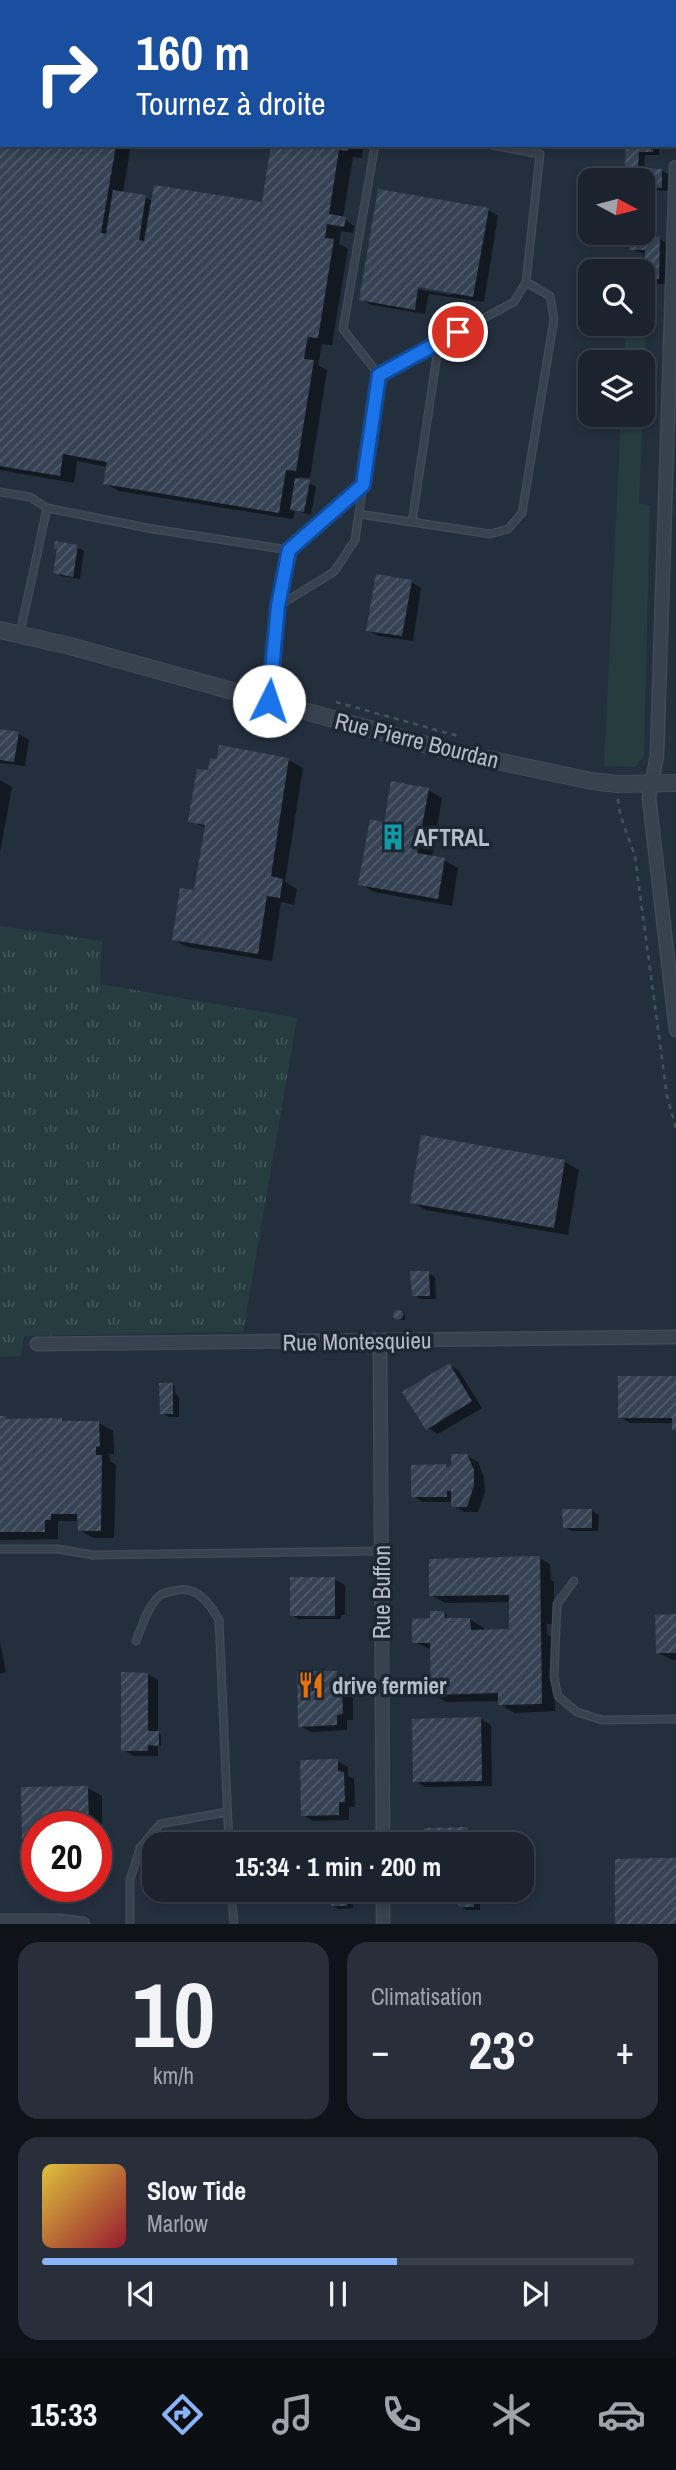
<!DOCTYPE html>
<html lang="fr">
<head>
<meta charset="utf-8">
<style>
  :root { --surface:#1b232e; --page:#282f3a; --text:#f1f3f6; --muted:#a0a4aa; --line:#39404a; --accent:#8ab4f8 }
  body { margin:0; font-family:"Archivo Narrow",sans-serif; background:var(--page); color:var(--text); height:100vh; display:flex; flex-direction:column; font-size:26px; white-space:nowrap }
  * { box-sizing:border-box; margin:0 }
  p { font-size:23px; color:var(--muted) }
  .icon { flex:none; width:38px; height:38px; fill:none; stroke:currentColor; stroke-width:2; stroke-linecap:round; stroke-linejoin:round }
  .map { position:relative; height:1924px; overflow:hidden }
  .details { display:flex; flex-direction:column; gap:18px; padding:18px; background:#0f1319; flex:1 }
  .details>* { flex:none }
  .top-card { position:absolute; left:0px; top:0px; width:677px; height:147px; box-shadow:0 4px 10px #0003,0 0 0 2px var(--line); background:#1a4fa0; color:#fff; overflow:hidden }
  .needle { width:46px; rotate:97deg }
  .fabs { position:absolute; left:578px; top:168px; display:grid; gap:14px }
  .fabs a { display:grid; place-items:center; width:77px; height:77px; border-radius:14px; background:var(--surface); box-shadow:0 4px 10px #0003,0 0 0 2px var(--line); font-size:35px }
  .speed { position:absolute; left:21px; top:1811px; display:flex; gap:14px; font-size:35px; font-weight:700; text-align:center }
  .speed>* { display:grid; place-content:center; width:91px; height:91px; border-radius:50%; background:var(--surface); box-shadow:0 4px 10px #0003,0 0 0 2px var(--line); line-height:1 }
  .speed .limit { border:10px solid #d22; background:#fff; color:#111 }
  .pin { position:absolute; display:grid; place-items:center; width:60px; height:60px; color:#fff; margin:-30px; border:4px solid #fff; border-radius:50%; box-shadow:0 2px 7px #0007 }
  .me { position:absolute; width:77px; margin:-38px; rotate:4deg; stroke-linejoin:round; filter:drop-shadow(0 0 5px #0008) }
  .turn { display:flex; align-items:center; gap:24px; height:147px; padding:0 21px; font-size:32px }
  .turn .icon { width:91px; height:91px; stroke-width:2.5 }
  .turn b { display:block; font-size:49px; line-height:60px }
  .big { font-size:52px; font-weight:700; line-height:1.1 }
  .details .widget { flex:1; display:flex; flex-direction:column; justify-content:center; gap:10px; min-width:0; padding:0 24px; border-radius:21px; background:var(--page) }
  .details .dial { align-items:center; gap:0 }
  .dial b { font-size:91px; line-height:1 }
  .song { display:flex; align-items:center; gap:21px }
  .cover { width:84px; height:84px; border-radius:10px; background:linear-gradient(135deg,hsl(50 70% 55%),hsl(350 70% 35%)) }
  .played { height:7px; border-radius:4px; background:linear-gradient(90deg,var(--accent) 60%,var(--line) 60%) }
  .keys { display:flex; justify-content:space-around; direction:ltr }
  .heat { display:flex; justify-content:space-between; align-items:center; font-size:38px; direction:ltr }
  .details .tiles { flex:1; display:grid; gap:18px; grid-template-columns:1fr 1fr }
  .widget:last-child { grid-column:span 2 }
  .trip { position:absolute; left:142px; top:1832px; width:392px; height:70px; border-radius:21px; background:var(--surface); box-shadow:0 4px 10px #0003,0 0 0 2px var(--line); font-weight:700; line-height:70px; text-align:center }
  .tab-bar { display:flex; height:112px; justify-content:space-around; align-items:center; background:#0b0e12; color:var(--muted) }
  .tab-bar .icon { width:49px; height:49px }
  .tab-bar .active { color:var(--accent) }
  .tab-bar b { font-size:32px; color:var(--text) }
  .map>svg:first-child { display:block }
</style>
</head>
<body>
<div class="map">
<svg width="676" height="1924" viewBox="0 0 676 1924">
  <defs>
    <pattern id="grass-tufts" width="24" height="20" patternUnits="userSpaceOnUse" patternTransform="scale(1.75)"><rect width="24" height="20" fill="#263c3f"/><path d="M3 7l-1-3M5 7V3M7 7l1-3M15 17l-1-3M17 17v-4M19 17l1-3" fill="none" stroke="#435659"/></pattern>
    <pattern id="building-hatch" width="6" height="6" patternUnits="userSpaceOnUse" patternTransform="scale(1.75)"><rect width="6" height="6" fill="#364354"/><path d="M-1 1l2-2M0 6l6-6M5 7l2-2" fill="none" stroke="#515c6b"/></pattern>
  </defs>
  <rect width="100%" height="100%" fill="#242f3e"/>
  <path fill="url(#grass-tufts)" d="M0,926L102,941L100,984L297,1018L243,1332L24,1336L21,1356L0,1357Z"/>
  <path fill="#263c3f" d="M642,279H648L639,504L650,505L644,756L635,767L604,766L621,415H642V362H624L626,324H642Z"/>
  <path fill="#0007" fill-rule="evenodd" d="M339,0H363L367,2H338Z
    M413,0H437L439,2H412Z
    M486,0H673V2Z
    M2,13V47L0,46Z
    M0,62L2,145H131L123,193L145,197L152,201L264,204L273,145H358L363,148L362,158L353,157L343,218L354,226L353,233L341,231L339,244L348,249L332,345L322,344L318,365L327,370L310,478L300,477L299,480L316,486L311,515L295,510L293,519L119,491L105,483L108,467L77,461L74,483L0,470Z
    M628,145H659V155H645L644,170L662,171L668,174V191L642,189V180H598L599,169L626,170Z
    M379,191L488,210L498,216L484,302L429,294L425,314L372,305L361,299ZM378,279L452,291L451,295L378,282Z
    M660,239L670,245V284H642V271H596L597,261L646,262L647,255L631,249Z
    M77,547L84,551L80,579L61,576L55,572L58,549Z
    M411,582L421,588L413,641L378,636L368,630Z
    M0,731L19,734L29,740L25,766L0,763Z
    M221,747L289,760L303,768L285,882L297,889L294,905L281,902L272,961L188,947L173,939L195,892L206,828L190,821L209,772L218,762Z
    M0,780L12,787L0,852Z
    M428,790L442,798L432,857L444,860L458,868L452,906L374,892L360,884L385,824Z
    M423,1137L565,1162L579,1170L568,1235L426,1210L412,1202Z
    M428,1273L435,1277L436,1299H420L414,1295Z
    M394,1314L405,1315V1320H397L394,1318Z
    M449,1365L459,1371L482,1408L438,1434L428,1428Z
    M676,1378V1430L674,1429V1423H630L620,1417Z
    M172,1385L175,1386V1394L179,1397V1417H169L162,1413Z
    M0,1418L10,1420H61L67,1423H99L113,1431L114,1454H109L110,1461L116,1465L114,1538H94L79,1530V1521H58V1539L0,1540Z
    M467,1456L478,1462L484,1477L485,1492L478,1512H464L453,1506V1502H423L413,1496L446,1466L449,1468Z
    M592,1511L599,1515L598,1531H572L565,1527Z
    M540,1558L550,1564L551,1580L554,1582V1624H547V1634L554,1639L555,1711L514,1713L500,1704V1701L446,1702L432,1694V1650L414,1642L432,1620L444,1612L447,1614V1620L469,1619L484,1628V1632L511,1631V1602L445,1603L431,1595Z
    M334,1579L345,1585V1615H341V1619H298L291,1615Z
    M676,1616V1660H672L657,1652Z
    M0,1642L6,1672L0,1674Z
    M336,1672L347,1678V1686L353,1690V1720H347V1730L311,1732L300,1726Z
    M147,1674L158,1680V1733L161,1734V1746H158V1756H134L123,1750Z
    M481,1719L491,1725L492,1786L425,1787L415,1781Z
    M337,1761L348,1767V1776L354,1779L355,1807H349V1820L313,1821L303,1815Z
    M23,1788H88L102,1796V1851H96V1827H37V1851L24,1843Z
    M467,1829L474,1833V1843L477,1844H426V1830Z
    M248,1890H256V1895L248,1893Z
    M315,1890H353V1908L339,1909L332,1905V1896H322Z
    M427,1890H480V1910H467L460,1906V1898L434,1899L427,1895Z"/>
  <path fill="url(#building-hatch)" d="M0,145H116L101,233L106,234L113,190L146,195L139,240L144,241L154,185L262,202L271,145H349L348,151L339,150L329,214L346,217L344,227L327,224L325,238L334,239L318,338L308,337L306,346L304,359L314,360L296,471L286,470L279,513L103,484L107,462L63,454L60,476L0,466Z
    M626,145H653V152H639L638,168L662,169V188L642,187V180H596L597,167L625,168Z
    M378,189L489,208L473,297L418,287L415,310L359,300Z
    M630,236L660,237L659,279H642V271H594L595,259L645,261V250H629Z
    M295,478L310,480L304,512L290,510Z
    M55,541L78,545L73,577L53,573L57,549H54Z
    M376,574L412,580L402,636L366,631Z
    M0,729L19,732L14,762L0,760Z
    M219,745L289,758L271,876L283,879L280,898L267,896L258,954L172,940L180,888L194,890L205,825L188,822L197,769L208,770L210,758L217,759Z
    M391,781L429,788L417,853L445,858L438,899L358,885L370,819L384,822Z
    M421,1135L565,1160L554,1228L410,1203Z
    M410,1271H429L430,1296H412Z
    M393 1315a5 5 0 1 1 10 0a5 5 0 1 1-10 0Z
    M449,1363L472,1401L426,1430L402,1392Z
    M618,1376H676V1430H672V1418H618Z
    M159,1383H173V1414H160Z
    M0,1416H6V1419L62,1418V1421H99L100,1446L96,1447V1455H102L101,1531H78L77,1514H51V1520H45V1532H0Z
    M451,1454H467L474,1470V1485L467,1507H451V1491H447V1497H411V1465L446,1464V1467L451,1466Z
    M562,1509H592V1528H563Z
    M540,1556L542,1704L498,1705V1693L431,1695L430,1643H412V1619L430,1618V1611H444L445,1618H470L471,1630L509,1629V1595L429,1596V1559Z
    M290,1577H335V1616H290Z
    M676,1614V1653H656L655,1615Z
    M297,1671H337V1682H342L343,1714L337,1715V1725L298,1727Z
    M121,1672L148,1673V1731H159V1746L148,1745V1751H121Z
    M481,1717L482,1781L413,1782L412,1719Z
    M338,1759V1771L344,1772L345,1802H339V1815L301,1816L300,1760Z
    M88,1786L89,1827H37V1844H22L21,1787Z
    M468,1827V1844H425L424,1828Z
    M660,1858H676V1924H615V1859Z
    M313,1890H347V1906H331L330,1894L313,1893Z
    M425,1890H474V1907H459L457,1900L459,1895L426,1896Z"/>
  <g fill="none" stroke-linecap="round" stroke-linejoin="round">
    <g stroke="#414a57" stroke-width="9">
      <path id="service" d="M128,0L136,2
        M375,145L343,329L379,375
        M0,492L30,497L47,508L153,529L289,550L278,606L269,699
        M359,514L490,534L508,529L522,513L554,319L550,296L526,282
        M412,522L439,342
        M289,550L363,485
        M278,606L334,572L355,540L379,375L514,302L526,282L540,154L491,145
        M20,633L47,508
        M0,1549H58L92,1555L381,1551
        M574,1581L557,1604L554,1677L558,1696L577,1712L602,1720L676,1719
        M136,1641C142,1626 147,1609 158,1597C162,1593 167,1592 173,1591C196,1584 209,1602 219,1620L229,1844
        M231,1890L234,1924
        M130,1924V1880L140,1848L160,1824L227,1812"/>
    </g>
    <g stroke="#414a57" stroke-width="15">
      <path id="minor" d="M676,167L657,755L649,798L676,1030
        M380,1340L383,1844
        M37,1344L676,1337
        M383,1890V1924
        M0,1921H60L83,1924"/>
    </g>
    <g stroke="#414a57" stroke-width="18">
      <path id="tertiary" d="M0,630L70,646L449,751L592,781L618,784L676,783"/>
    </g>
    <path stroke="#3f5557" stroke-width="2.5" stroke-dasharray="5 5" stroke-linecap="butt" d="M336,702L458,736
      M618,799C618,816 630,839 635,857L667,1096L676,1129"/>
    <use href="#service" stroke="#38414e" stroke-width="6"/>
    <use href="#minor" stroke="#38414e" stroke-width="12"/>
    <use href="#tertiary" stroke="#38414e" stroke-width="16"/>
  </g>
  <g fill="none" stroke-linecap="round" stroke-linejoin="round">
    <g stroke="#114b97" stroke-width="18">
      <path id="route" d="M269,701L278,606L289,550L363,485L379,375L458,332"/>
    </g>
    <use href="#route" stroke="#1a73e8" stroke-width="12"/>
  </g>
  <defs>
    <g id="building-bare" transform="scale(2.1)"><path d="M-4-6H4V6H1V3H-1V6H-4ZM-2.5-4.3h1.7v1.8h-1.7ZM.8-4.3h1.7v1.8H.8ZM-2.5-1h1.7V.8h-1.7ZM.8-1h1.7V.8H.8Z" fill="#0f9aa8" stroke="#1d2633" stroke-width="2.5" paint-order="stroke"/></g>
    <g id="restaurant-bare" transform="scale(2.1)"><path d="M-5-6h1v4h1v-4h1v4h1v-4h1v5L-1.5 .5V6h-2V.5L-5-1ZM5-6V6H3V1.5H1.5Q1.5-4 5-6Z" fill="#e8710a" stroke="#1d2633" stroke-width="2.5" paint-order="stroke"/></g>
  </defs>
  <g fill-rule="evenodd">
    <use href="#building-bare" x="393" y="837"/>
    <use href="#restaurant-bare" x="311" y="1685"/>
  </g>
  <g text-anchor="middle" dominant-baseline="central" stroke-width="7" stroke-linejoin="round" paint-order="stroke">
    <g font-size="23" fill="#b4bcc9" stroke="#1d2633">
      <text transform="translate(417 740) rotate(14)">Rue Pierre Bourdan</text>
      <text transform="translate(357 1341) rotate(-1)">Rue Montesquieu</text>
      <text transform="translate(381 1592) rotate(-90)">Rue Buffon</text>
    </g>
    <g font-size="23" font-weight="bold" fill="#b4bcc9" stroke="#1d2633" text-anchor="start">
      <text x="414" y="837">AFTRAL</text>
      <text x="332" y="1685">drive fermier</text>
    </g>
  </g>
</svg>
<div class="fabs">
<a><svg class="needle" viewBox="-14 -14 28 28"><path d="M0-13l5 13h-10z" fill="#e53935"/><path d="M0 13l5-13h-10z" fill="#a0a4aa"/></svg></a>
<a><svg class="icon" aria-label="search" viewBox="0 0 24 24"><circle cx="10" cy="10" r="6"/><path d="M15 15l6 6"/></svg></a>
<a><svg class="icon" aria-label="layers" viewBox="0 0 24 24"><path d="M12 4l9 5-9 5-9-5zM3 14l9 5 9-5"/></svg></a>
</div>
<div class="speed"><div class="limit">20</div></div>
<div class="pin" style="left:458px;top:332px;background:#d93025"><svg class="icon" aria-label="arrive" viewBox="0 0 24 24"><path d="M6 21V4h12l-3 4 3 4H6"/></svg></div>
<svg class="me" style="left:269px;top:701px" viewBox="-20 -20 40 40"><circle r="19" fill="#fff"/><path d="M0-13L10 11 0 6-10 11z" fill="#1a73e8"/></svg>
<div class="trip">15:34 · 1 min · 200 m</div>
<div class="top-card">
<div class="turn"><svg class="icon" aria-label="right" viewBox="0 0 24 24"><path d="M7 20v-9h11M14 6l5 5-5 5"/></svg><div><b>160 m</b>Tournez à droite</div></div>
</div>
</div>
<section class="details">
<div class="tiles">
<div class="widget dial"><b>10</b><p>km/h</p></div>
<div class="widget"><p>Climatisation</p>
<div class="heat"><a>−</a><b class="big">23°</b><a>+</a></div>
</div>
<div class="widget">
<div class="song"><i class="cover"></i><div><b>Slow Tide</b><p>Marlow</p></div></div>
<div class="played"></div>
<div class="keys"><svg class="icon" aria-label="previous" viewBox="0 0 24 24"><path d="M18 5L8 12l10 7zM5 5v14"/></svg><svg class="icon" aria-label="pause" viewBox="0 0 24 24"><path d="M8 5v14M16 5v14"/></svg><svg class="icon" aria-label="next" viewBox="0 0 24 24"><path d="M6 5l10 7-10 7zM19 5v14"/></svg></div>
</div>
</div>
</section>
<nav class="tab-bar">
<b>15:33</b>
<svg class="icon active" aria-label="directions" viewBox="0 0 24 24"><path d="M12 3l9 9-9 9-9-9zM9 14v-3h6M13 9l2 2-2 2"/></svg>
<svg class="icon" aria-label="music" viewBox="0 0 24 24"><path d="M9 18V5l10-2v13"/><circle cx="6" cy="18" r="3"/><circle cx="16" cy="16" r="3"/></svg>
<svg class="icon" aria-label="phone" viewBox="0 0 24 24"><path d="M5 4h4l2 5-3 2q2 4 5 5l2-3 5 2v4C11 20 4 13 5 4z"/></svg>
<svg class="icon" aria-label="climate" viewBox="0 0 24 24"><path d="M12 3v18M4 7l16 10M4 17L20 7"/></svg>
<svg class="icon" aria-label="car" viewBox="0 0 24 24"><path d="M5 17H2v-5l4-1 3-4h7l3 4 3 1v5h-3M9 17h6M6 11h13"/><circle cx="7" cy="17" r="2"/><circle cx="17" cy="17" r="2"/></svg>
</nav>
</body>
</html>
